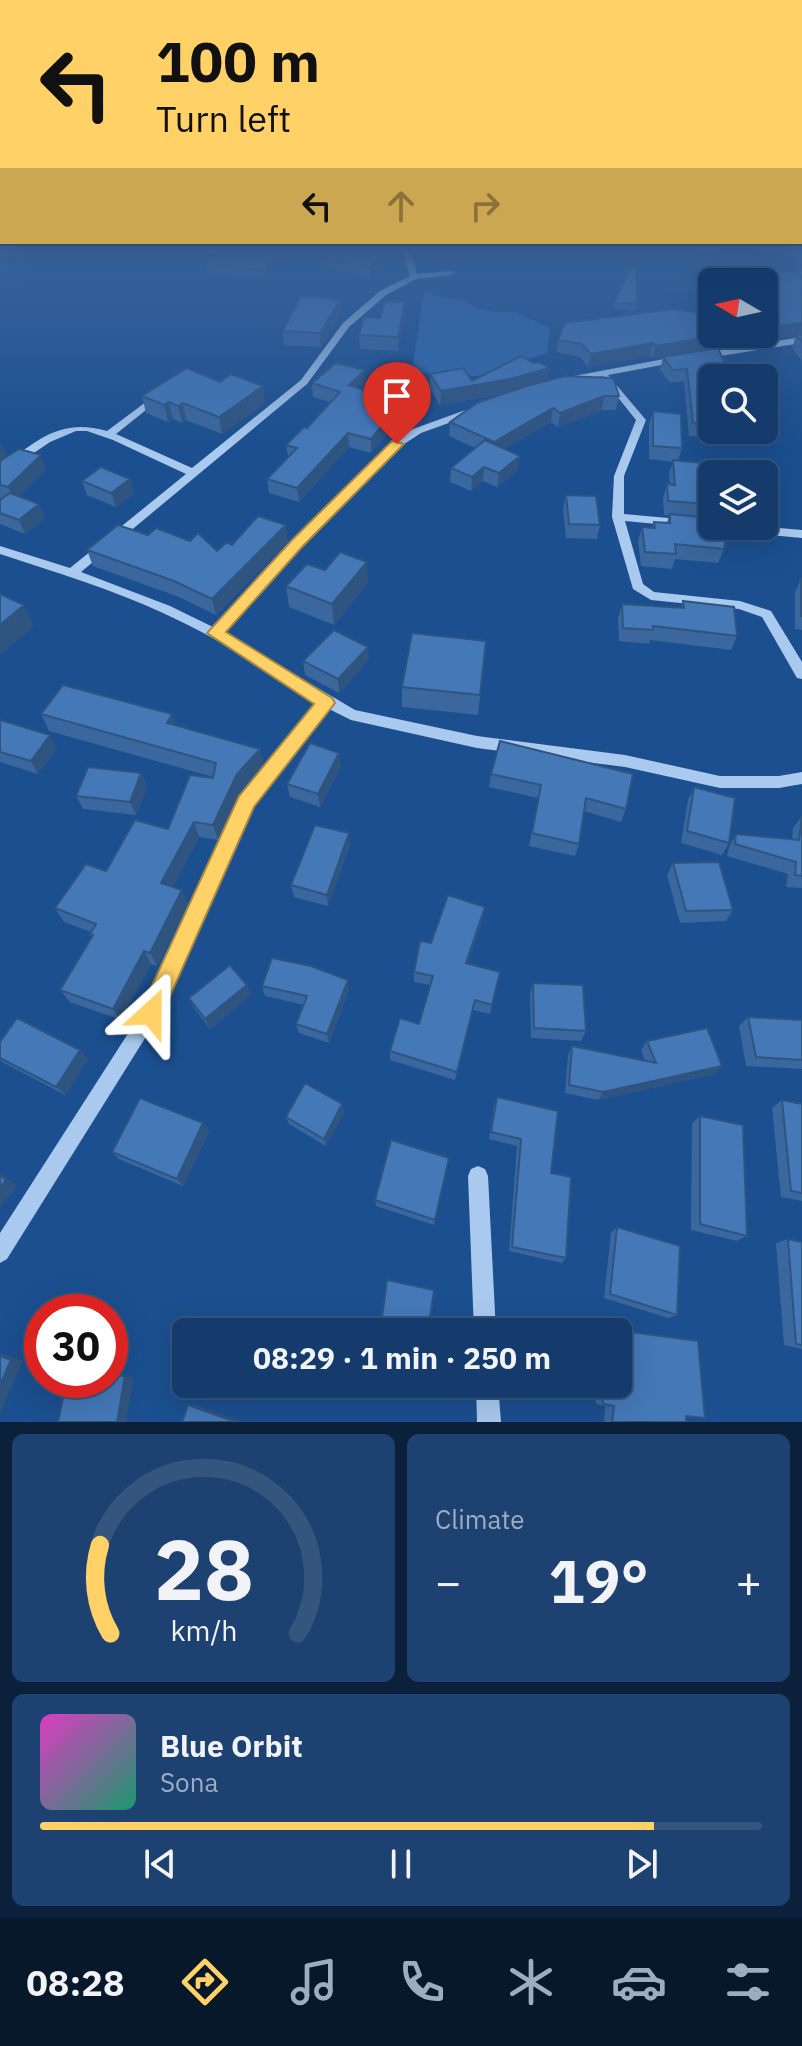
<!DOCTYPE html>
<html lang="en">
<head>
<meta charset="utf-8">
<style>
  :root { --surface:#143b6b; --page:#1d4271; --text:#f1f3f6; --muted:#9dadc1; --line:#33557e; --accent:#ffd166 }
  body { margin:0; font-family:"IBM Plex Sans",sans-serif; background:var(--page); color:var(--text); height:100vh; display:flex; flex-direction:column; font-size:30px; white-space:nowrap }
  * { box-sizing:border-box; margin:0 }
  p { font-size:26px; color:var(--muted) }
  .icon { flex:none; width:44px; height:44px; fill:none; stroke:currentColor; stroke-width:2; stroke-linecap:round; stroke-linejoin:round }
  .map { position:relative; height:1422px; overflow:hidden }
  .side { display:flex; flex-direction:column; gap:12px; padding:12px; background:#0b203b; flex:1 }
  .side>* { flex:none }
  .top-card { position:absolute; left:0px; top:0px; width:802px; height:244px; box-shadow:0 8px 32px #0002,0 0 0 2px var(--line); background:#ffd166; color:#111; overflow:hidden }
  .needle { width:52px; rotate:279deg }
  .tools { position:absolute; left:698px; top:268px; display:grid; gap:16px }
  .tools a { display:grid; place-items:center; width:80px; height:80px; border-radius:12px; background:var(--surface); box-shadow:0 8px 32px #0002,0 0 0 2px var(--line); font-size:40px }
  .speed { position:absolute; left:24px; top:1294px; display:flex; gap:16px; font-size:40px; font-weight:700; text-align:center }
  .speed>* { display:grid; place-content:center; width:104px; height:104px; border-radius:50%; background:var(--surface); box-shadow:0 8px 32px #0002,0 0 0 2px var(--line); line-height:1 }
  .speed .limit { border:12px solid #d22; background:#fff; color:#111 }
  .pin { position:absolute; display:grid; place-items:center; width:68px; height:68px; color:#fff; margin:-82px -34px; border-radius:50% 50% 50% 0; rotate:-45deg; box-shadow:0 0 8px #0007 }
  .pin .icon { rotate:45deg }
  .me { position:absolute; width:88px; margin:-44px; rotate:24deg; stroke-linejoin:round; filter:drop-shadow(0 0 6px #0008) }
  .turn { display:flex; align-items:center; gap:28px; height:168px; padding:0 24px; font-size:36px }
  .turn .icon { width:104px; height:104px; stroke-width:2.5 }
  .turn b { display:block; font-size:56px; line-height:68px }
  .lanes { display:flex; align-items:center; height:76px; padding:0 24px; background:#0003; justify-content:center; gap:40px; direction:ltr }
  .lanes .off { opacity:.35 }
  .big { font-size:60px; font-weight:700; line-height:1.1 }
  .side .widget { flex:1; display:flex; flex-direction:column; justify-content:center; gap:12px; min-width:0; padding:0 28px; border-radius:12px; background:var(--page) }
  .side .dial { align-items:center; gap:0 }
  .dial svg { height:208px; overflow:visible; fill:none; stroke:var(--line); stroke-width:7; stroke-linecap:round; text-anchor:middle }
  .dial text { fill:var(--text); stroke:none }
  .song { display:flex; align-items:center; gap:24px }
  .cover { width:96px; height:96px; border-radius:12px; background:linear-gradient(135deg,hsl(310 70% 55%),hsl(160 70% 35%)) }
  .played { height:8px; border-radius:4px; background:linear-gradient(90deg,var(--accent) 85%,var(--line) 85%) }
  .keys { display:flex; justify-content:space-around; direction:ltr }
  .heat { display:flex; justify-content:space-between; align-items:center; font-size:44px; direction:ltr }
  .side .tiles { flex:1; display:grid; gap:12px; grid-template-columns:1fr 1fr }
  .widget:last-child { grid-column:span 2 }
  .trip { position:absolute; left:172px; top:1318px; width:460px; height:80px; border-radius:12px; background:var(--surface); box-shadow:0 8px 32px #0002,0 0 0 2px var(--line); font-weight:700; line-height:80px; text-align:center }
  .tabs { display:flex; height:128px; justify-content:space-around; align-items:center; background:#08182b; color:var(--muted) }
  .tabs .icon { width:56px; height:56px }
  .tabs .current { color:var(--accent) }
  .tabs b { font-size:36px; color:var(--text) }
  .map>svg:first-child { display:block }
</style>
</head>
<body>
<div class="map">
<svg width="802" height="1422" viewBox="0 0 802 1422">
  <rect width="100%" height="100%" fill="#1b4f8f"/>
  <path fill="#2e69ad" d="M424,291L447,299H463L475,307L496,312H516L550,328L547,353L477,376L412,372Z"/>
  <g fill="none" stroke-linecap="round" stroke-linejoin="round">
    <path fill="#a9c9ee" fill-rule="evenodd" d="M190,249H208L237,255L233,257Z
      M402,249H410L417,274L451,271L455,273L451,275L416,279L386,295L349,327L307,384L81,572L170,606L213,627L293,541L393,442L413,429L471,408H479V412L421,433L401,446L301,547L223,632L355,710L477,736L625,755L720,776H779L802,772V784L779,788H720L625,767L477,748L351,720L329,709L252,806L157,1019L7,1259L0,1263V1233L145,1007L241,797L319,702C268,671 218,638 163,613C111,589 55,572 0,554V546L70,568L186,474L113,440L87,431H76L50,442L0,476V468C36,441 60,417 107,431L158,393L161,394V398L116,434L192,468L301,380L343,323L380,291L410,276Z
      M802,337V343L701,359L696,356L701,353Z
      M680,356L683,357V361L608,375L646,420L624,476V514L712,522V526H757L802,530V538L625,521L643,584L654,592L740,601L771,611L802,662V679L797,678L762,617L739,609L651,600L633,589L612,517L614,476L636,420L604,380L603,376L563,384L558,381L563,378Z
      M478,1166L485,1169L488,1176L496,1332H474L468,1176L471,1169Z
      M476,1384H498L501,1422H477Z"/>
  </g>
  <path fill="#3a679d" d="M144,249H177L170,257L145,254Z
    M691,249H718L712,263L688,259Z
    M790,249H802V254L791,253Z
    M275,252L276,260L266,278L208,274L206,265Z
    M325,257H389L370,279L325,268Z
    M802,271V361L792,348L796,336L772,339L764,326V282H740L743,272Z
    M340,300L341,312L321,347L284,345L283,331Z
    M614,303L637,304L636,311L613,309Z
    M405,316L398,351L360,349L359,335L380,318Z
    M711,337L708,349L652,358L650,356L588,367L580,357L556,352L558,340Z
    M663,357L729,373L727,378H712V430H720L718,438L689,436L684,381L670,383L660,370Z
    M533,363L549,368L547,381L619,396L616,410H602L558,427L551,422L504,449L518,470L497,487L483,481L471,491L450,482L451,468L475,448L449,436L450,422L507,393L440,405L430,388V374L472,381Z
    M365,370V384L360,388L409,417L395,432L390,430L371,453L349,447L299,502L269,493L267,479L288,457L286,445L307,428L330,402L313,397L312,383Z
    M142,396L265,403L222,434L186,420L182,423L173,419L168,422L146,413Z
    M653,411L682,448L678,461L707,504L703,517L712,529L724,549L718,563L675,559L672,569L641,566L638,541L642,527L652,528L654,522L667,523L669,515H664L663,498L667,484L670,485L669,474L673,462L649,459V425Z
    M0,444L7,457L46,469L19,496L39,504L45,518L25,534L0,524V500L2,498H0Z
    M130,479L134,493L116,507L87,495L82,481Z
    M566,495L600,525L597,539L566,538L563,509Z
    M288,541L216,615L179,597L93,566L87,550L217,551L232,545Z
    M325,570L368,583L334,625L289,607L286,586Z
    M801,579L802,580V630L795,629V592Z
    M683,601L737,636L731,650L650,640L649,644L619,641L618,618L622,604L681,608Z
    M486,641L478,715L402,707V687Z
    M369,660L339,693L305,675L303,661Z
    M41,714L176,725L260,749L263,764L241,790L218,840L199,837L173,887L188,903L157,966L151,964L121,1020L70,1002L60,990L92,937L90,934L91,932L64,922L55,908L168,829L213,777L49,731Z
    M0,720L57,748L38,774L0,762Z
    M500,741L626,809L621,822L584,811L579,844L575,856L529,846L538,798L489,787L491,774Z
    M341,766L320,807L290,797L287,784Z
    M141,773L147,786L136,815L83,809L76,796Z
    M694,787L729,843L722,855L681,843L688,800Z
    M802,816V888L786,887L788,874L727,856L729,847L736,834L792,840L793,828Z
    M350,845L328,906L294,897L291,885Z
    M673,863L733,910L726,921L680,923L667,875Z
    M483,918L468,963L500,972L490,1014L473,1010L455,1080L390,1060V1051L419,1024L430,985L414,982V972L431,943Z
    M533,983L586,1031L581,1041L531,1038L530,993Z
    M247,985L251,995L210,1029L194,1008L189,998Z
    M262,986L349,990L329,1043L299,1033L296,1024L304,1005L265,996Z
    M748,1017L802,1020V1069L746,1066L739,1026Z
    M647,1041L722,1066L714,1074L598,1100L565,1093L568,1055L572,1046L645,1061L641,1050Z
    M0,1042L88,1059L65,1095L2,1062L0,1060Z
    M497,1097L551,1173L566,1258L562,1263L509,1251L517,1146L489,1139L494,1105Z
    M782,1100L802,1104V1201L781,1197L772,1108Z
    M342,1104L344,1112L326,1146L289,1124L286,1117Z
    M700,1116L747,1236L737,1241L691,1230L692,1123Z
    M203,1123L209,1131L183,1186L119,1159L112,1152Z
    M449,1158L434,1225L376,1206L375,1200Z
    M617,1227L677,1315L668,1318L604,1298L611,1232Z
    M788,1239L802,1242V1349L784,1345L776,1243Z
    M601,1328L698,1341L705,1418L686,1417V1422H604L605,1406L596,1404L595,1384H618V1332H594V1331Z"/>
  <path fill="#305480" d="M168,249H177L170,257Z
    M387,249H389V257L370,279V268Z
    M275,252L276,260L266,278L265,270Z
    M340,300L341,312L321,347L320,333Z
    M405,302V316L398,351V337Z
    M802,323V335L772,339L776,326Z
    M711,337L708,349L652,358L655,346Z
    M653,343L650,356L588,367L591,354Z
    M549,368L547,381L509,392L440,405L441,391Z
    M365,370V384L350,398L349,385Z
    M263,386L265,403L222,434L219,417Z
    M604,396L602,410L558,427L560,413Z
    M169,402L173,419L168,422L164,405Z
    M183,403L186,420L182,423L178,406Z
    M409,404V417L395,432V418Z
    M553,408L551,422L492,456L494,442Z
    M390,416V430L371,453V439Z
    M348,433L349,447L299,502L297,488Z
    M2,444L8,458L0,465V446Z
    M41,455L46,469L14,501L8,487Z
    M520,456L518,470L497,487L499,473Z
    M484,467L483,481L471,491L472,477Z
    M130,479L134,493L116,507L111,493Z
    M39,504L45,518L25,534L19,520Z
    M286,525L288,541L216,615L212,599Z
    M367,562L368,583L334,625L332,604Z
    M24,605L34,626L0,655V625Z
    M368,647L369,660L339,693L338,679Z
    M172,714L178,730L167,723Z
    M50,735L57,748L38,774L31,761Z
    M260,749L263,764L241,790L218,840L213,825L237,774Z
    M339,753L341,766L320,807L318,794Z
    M141,773L147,786L136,815L130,802Z
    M194,822L199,837L168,897L161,883Z
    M349,833L350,845L328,906L327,895Z
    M182,890L188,903L157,966L150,953Z
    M485,907L483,918L465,973L466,963Z
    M144,951L151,964L121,1020L113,1009Z
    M348,980L349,990L329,1043L327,1034Z
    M247,985L251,995L210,1029L205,1019Z
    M80,1050L88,1059L65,1095L56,1087Z
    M722,1066L714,1074L598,1100L603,1092Z
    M342,1104L344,1112L326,1146L324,1139Z
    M203,1123L209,1131L183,1186L177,1179Z
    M0,1173L17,1186L0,1208Z
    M0,1353L23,1361L0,1414Z
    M125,1376L134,1377L126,1422H117Z
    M188,1405H195L243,1422H236Z"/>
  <path fill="#4478b7" stroke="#305480" stroke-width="2" d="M218,249L254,255L262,251L275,252L265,270L206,265Z
    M335,249H387L370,268L325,257Z
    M691,249H717L715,253Z
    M636,257L637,304L614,303Z
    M802,271V323L776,326L764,307V282H749L743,272Z
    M301,296L340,300L320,333L283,331Z
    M385,301L405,302L398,337L359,335L364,317L380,318Z
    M672,309L704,313L711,337L655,346L653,343L591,354L582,344L558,340L565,323Z
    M802,334V342L796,335Z
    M718,348L729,373H715V378H712V425L693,423L687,369L673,370L663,357Z
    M521,356L533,363L539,362L549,368L510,379L441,391L430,374L463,368L472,381Z
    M336,363L365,370L349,385L409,404L395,418L390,416L371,439L348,433L297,488L267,479L297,448L286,445L304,427L307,428L340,392L312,383Z
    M187,368L220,382L231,374L263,386L219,417L183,403L178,406L169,402L164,405L142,396Z
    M565,376L612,378L614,380L619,396H604L560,413L553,408L494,442L450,422L477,403L527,386Z
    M653,411L681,414L682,448L653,446Z
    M485,440L520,456L499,473L484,467L472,477L451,468Z
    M19,449L41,455L8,487L0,485V461Z
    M673,460L702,463L707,504L668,501L667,484L675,485Z
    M101,467L130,479L111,493L82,481Z
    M10,493L39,504L19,520L0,513V500Z
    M566,495L596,496L600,525L569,524Z
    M670,514L709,518L712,529L727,530L724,549L675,544L676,554L645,552L642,527L655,528L654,522L670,523Z
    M258,516L286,525L212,599L174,581L87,550L118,525L148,535L156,528L190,541L198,533L217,551L227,542L232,545Z
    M340,552L367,562L332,604L286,586L307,564L325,570Z
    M801,579L802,580V616H801Z
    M0,594L24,605L0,625Z
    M683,601L734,607L737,636L653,626V630L623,628L622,604L684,608Z
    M334,630L368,647L338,679L303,661Z
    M412,633L486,641L480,695L402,687Z
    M63,685L172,714L167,723L260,749L237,774L213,825L194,822L161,883L182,890L150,953L144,951L113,1009L60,990L93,935L90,934L96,924L55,908L86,864L106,871L135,820L168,829L190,775L213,778L216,763L41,714Z
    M0,720L50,735L31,761L0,752Z
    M500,741L633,774L626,809L586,798L579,844L532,833L541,785L491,774Z
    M310,743L339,753L318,794L287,784Z
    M88,767L141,773L130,802L76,796Z
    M694,787L735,798L729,843L687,831Z
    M802,816V876L795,875L796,862L735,844L736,834L799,840Z
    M315,825L349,833L327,895L291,885Z
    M719,862L733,910L686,911L673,863Z
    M448,895L485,907L466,963L500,972L492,1005L475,1000L457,1072L390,1051L400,1018L419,1024L433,976L414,972L420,941L431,943Z
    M272,958L311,966L348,980L327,1034L296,1024L307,996L262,986Z
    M230,965L247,985L205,1019L189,998Z
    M533,983L583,985L586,1031L534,1028Z
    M748,1017L802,1020V1060L756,1057Z
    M17,1018L80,1050L56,1087L0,1058V1042Z
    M707,1028L722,1066L603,1092L569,1085L572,1046L656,1063L647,1041Z
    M305,1083L342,1104L324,1139L286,1117Z
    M497,1097L558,1111L551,1173L571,1177L566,1258L512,1247L521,1139L491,1132Z
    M140,1098L203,1123L177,1179L112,1152Z
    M782,1100L802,1104V1193L791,1191Z
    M700,1116L743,1125L747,1236L700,1224Z
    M391,1140L449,1158L435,1220L375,1200Z
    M0,1175L6,1180L0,1187Z
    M617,1227L680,1246L677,1315L610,1294Z
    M788,1239L802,1242V1345L796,1344Z
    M387,1280L434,1290L428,1332H380Z
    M601,1328L698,1341L705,1418L686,1416V1422H612L614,1406L603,1404V1384H618V1332H602Z
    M0,1356L11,1360L0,1385Z
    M110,1375L125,1376L117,1422H58L67,1380H110Z
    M188,1405L236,1422H182Z"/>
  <linearGradient id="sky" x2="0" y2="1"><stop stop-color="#0f2b4f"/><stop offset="0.56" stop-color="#39639b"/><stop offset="1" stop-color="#39639b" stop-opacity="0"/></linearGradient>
  <rect width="802" height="448" fill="url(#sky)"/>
  <path fill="#ffd166" stroke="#a68842" stroke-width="2" d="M392,441L404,444L302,547L226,632L332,698L335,703L254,807L159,1021L151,1025L143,1021L139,1013L143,1005L239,796L314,704L207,633L292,540Z"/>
</svg>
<div class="tools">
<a><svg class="needle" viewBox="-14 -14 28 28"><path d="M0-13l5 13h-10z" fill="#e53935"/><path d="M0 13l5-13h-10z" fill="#9dadc1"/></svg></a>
<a><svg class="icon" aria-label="search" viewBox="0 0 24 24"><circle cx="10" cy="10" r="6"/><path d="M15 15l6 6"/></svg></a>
<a><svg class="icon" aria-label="layers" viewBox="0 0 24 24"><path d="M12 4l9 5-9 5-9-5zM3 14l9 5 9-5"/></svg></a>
</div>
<div class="speed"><div class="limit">30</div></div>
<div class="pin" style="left:397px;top:444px;background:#d93025"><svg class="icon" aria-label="arrive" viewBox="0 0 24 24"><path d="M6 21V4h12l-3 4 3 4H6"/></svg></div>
<svg class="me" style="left:151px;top:1013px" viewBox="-20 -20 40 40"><path d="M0-17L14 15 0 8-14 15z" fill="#ffd166" stroke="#fff" stroke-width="4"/></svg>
<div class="trip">08:29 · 1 min · 250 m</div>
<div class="top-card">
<div class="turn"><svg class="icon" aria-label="left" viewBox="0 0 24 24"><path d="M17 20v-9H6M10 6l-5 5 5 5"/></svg><div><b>100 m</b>Turn left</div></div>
<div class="lanes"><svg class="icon" aria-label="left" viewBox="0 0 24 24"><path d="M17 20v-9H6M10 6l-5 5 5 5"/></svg><svg class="icon off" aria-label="ahead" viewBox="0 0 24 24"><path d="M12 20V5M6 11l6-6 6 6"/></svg><svg class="icon off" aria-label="right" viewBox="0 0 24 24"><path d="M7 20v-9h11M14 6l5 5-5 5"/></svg></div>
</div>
</div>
<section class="side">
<div class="tiles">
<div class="widget dial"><svg viewBox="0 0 100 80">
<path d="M14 69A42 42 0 1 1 86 69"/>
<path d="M14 69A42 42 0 0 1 10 35" stroke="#ffd166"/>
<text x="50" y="56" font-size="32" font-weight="700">28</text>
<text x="50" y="72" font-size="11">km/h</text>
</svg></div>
<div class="widget"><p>Climate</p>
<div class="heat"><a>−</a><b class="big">19°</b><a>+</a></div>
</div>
<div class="widget">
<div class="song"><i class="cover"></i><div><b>Blue Orbit</b><p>Sona</p></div></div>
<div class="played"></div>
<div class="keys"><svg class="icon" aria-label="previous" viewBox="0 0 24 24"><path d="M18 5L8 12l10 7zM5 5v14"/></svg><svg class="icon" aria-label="pause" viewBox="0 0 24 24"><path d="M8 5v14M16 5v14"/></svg><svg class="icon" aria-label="next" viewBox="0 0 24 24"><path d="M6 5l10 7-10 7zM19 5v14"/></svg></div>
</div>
</div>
</section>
<nav class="tabs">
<b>08:28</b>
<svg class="icon current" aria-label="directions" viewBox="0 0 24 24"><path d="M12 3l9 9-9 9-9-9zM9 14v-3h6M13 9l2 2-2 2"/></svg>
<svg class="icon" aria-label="music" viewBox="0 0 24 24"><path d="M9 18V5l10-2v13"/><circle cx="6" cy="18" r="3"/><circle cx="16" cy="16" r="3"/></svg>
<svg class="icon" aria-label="phone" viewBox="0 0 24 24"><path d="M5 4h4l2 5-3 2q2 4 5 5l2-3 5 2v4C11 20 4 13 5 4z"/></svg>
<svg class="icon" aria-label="climate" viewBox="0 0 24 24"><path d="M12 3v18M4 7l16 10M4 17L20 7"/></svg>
<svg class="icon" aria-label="car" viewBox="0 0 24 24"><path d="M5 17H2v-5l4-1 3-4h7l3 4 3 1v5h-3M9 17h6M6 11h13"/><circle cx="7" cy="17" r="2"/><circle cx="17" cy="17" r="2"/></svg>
<svg class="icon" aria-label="filters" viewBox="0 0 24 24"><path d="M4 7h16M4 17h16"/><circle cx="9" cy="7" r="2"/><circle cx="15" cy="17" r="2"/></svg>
</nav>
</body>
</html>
